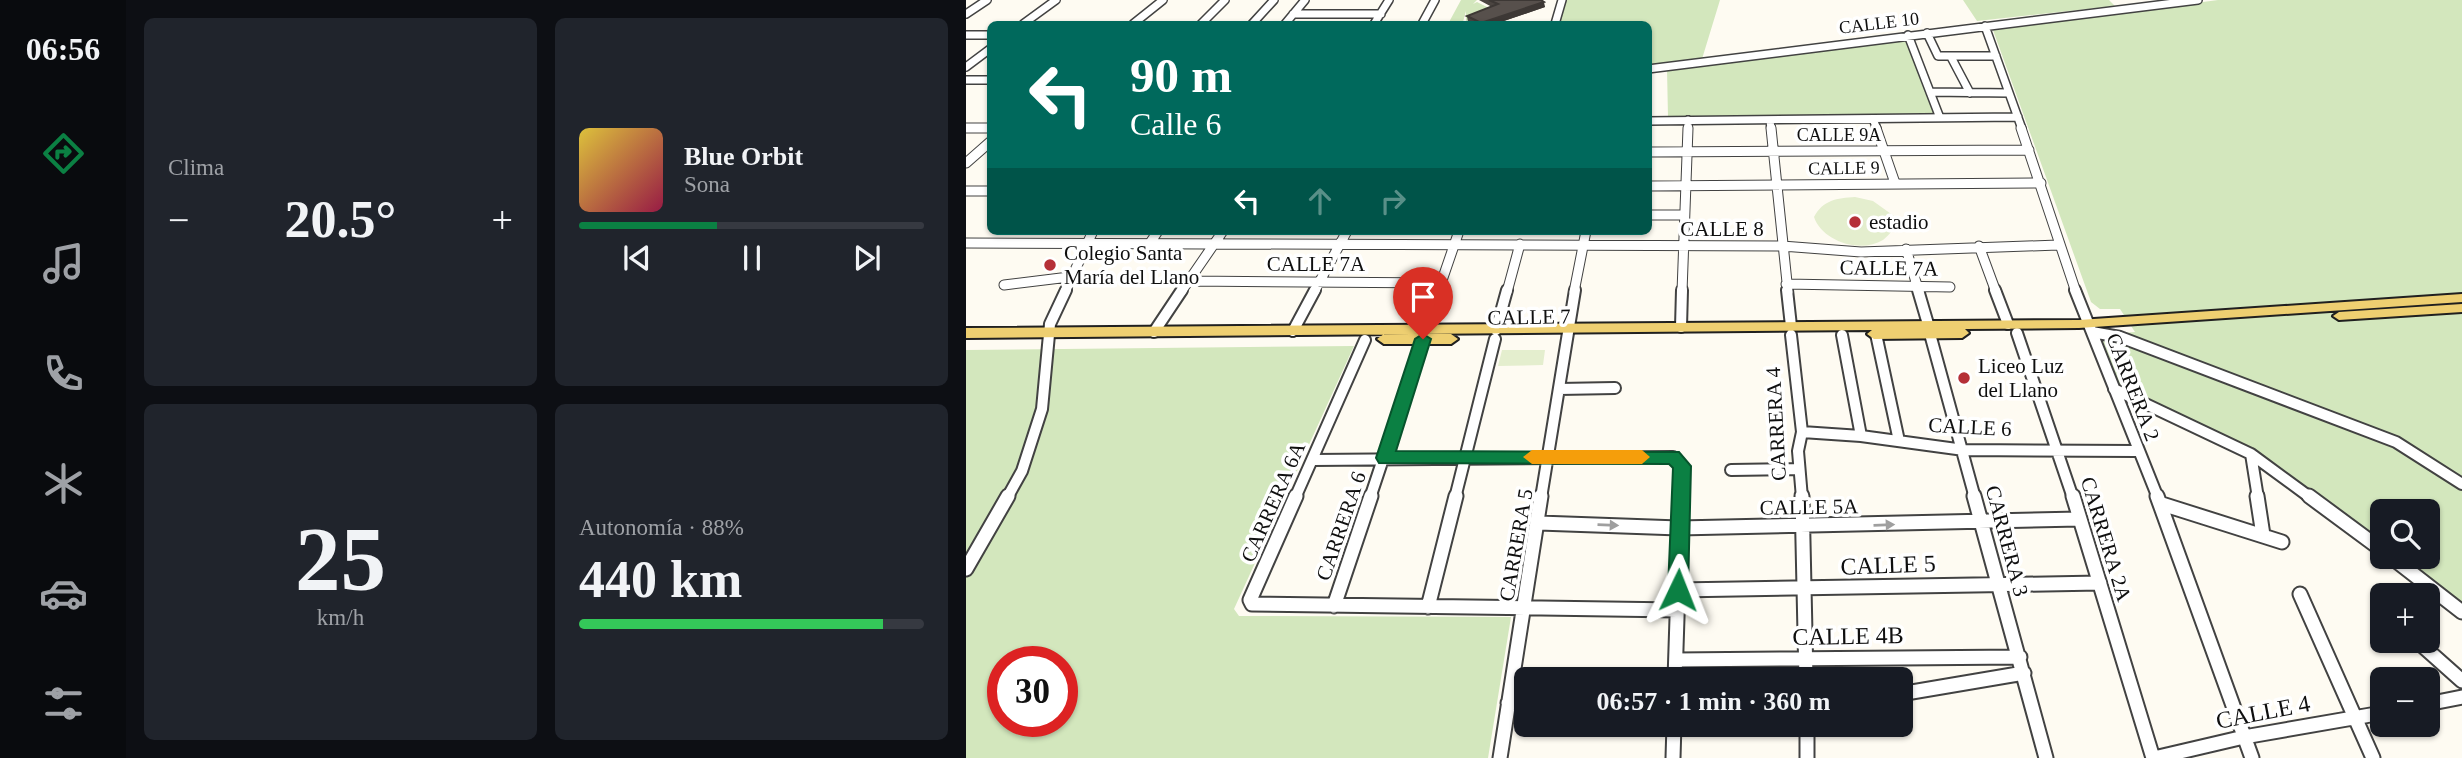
<!DOCTYPE html>
<html lang="es">
<head>
<meta charset="utf-8">
<style>
  :root { --surface:#171b24; --page:#20242c; --text:#f1f3f6; --muted:#9ea1a6; --line:#363941; --accent:#0b8043 }
  body { margin:0; font-family:Georgia,serif; background:var(--page); color:var(--text); height:100vh; display:flex; flex-direction:column; font-size:26px; white-space:nowrap }
  * { box-sizing:border-box; margin:0 }
  p { font-size:23px; color:var(--muted) }
  .icon { flex:none; width:38px; height:38px; fill:none; stroke:currentColor; stroke-width:2; stroke-linecap:round; stroke-linejoin:round }
  .map { position:relative; flex:1; overflow:hidden }
  .panel { display:flex; flex-direction:column; gap:18px; padding:18px; background:#0d0f14; width:840px }
  .panel>* { flex:none }
  .banner { position:absolute; left:21px; top:21px; width:665px; height:214px; border-radius:10px; box-shadow:0 2px 5px #0004; background:#00695c; color:#fff; overflow:hidden }
  .fabs { position:absolute; left:1404px; top:499px; display:grid; gap:14px }
  .fabs a { display:grid; place-items:center; width:70px; height:70px; border-radius:10px; background:var(--surface); box-shadow:0 2px 5px #0004; font-size:35px }
  .speed { position:absolute; left:21px; top:646px; display:flex; gap:14px; font-size:35px; font-weight:700; text-align:center }
  .speed>* { display:grid; place-content:center; width:91px; height:91px; border-radius:50%; background:var(--surface); box-shadow:0 2px 5px #0004; line-height:1 }
  .speed .limit { border:10px solid #d22; background:#fff; color:#111 }
  .pin { position:absolute; display:grid; place-items:center; width:60px; height:60px; color:#fff; margin:-72px -30px; border-radius:50% 50% 50% 0; rotate:-45deg; box-shadow:0 0 7px #0007 }
  .pin .icon { rotate:45deg }
  .me { position:absolute; width:77px; margin:-38px; rotate:2deg; stroke-linejoin:round; filter:drop-shadow(0 0 5px #0008) }
  .turn { display:flex; align-items:center; gap:24px; height:147px; padding:0 28px; font-size:32px }
  .turn .icon { width:91px; height:91px; stroke-width:2.5 }
  .turn b { display:block; font-size:49px; line-height:60px }
  .lanes { display:flex; align-items:center; height:66px; padding:0 28px; background:#0003; justify-content:center; gap:35px; direction:ltr }
  .lanes .off { opacity:.35 }
  .big { font-size:52px; font-weight:700; line-height:1.1 }
  .panel .card { flex:1; display:flex; flex-direction:column; justify-content:center; gap:10px; min-width:0; padding:0 24px; border-radius:10px; background:var(--page) }
  .panel .dial { align-items:center; gap:0 }
  .dial b { font-size:91px; line-height:1 }
  .song { display:flex; align-items:center; gap:21px }
  .cover { width:84px; height:84px; border-radius:10px; background:linear-gradient(135deg,hsl(50 70% 55%),hsl(340 70% 35%)) }
  .played { height:7px; border-radius:4px; background:linear-gradient(90deg,var(--accent) 40%,var(--line) 40%) }
  .keys { display:flex; justify-content:space-around; direction:ltr }
  .heat { display:flex; justify-content:space-between; align-items:center; font-size:38px; direction:ltr }
  .charge { height:10px; border-radius:5px; background:linear-gradient(90deg,#34c759 88%,var(--line) 0) }
  .panel .tiles { flex:1; display:grid; gap:18px; grid-template-columns:repeat(2,1fr) }
  .trip { position:absolute; left:548px; top:667px; width:399px; height:70px; border-radius:10px; background:var(--surface); box-shadow:0 2px 5px #0004; font-weight:700; line-height:70px; text-align:center }
  main { display:flex; flex:1; min-height:0 }
  .tab-bar { display:flex; flex-direction:column; width:126px; justify-content:space-around; align-items:center; background:#090b0e; color:var(--muted) }
  .tab-bar .icon { width:49px; height:49px }
  .tab-bar .current { color:var(--accent) }
  .tab-bar b { font-size:32px; color:var(--text) }
  .map>svg:first-child { display:block }
</style>
</head>
<body>
<main>
<nav class="tab-bar">
<b>06:56</b>
<svg class="icon current" aria-label="directions" viewBox="0 0 24 24"><path d="M12 3l9 9-9 9-9-9zM9 14v-3h6M13 9l2 2-2 2"/></svg>
<svg class="icon" aria-label="music" viewBox="0 0 24 24"><path d="M9 18V5l10-2v13"/><circle cx="6" cy="18" r="3"/><circle cx="16" cy="16" r="3"/></svg>
<svg class="icon" aria-label="phone" viewBox="0 0 24 24"><path d="M5 4h4l2 5-3 2q2 4 5 5l2-3 5 2v4C11 20 4 13 5 4z"/></svg>
<svg class="icon" aria-label="climate" viewBox="0 0 24 24"><path d="M12 3v18M4 7l16 10M4 17L20 7"/></svg>
<svg class="icon" aria-label="car" viewBox="0 0 24 24"><path d="M5 17H2v-5l4-1 3-4h7l3 4 3 1v5h-3M9 17h6M6 11h13"/><circle cx="7" cy="17" r="2"/><circle cx="17" cy="17" r="2"/></svg>
<svg class="icon" aria-label="filters" viewBox="0 0 24 24"><path d="M4 7h16M4 17h16"/><circle cx="9" cy="7" r="2"/><circle cx="15" cy="17" r="2"/></svg>
</nav>
<section class="panel">
<div class="tiles">
<div class="card"><p>Clima</p>
<div class="heat"><a>−</a><b class="big">20.5°</b><a>+</a></div>
</div>
<div class="card">
<div class="song"><i class="cover"></i><div><b>Blue Orbit</b><p>Sona</p></div></div>
<div class="played"></div>
<div class="keys"><svg class="icon" aria-label="previous" viewBox="0 0 24 24"><path d="M18 5L8 12l10 7zM5 5v14"/></svg><svg class="icon" aria-label="pause" viewBox="0 0 24 24"><path d="M8 5v14M16 5v14"/></svg><svg class="icon" aria-label="next" viewBox="0 0 24 24"><path d="M6 5l10 7-10 7zM19 5v14"/></svg></div>
</div>
<div class="card dial"><b>25</b><p>km/h</p></div>
<div class="card"><p>Autonomía · 88%</p><b class="big">440 km</b><div class="charge"></div></div>
</div>
</section>
<div class="map">
<svg width="1496" height="758" viewBox="0 0 1496 758">
  <rect width="100%" height="100%" fill="#fefbf2"/>
  <path fill="#d3e7bd" fill-rule="evenodd" d="M495,0H511L507,4L511,2L523,8L561,0L500,21V11L497,22L501,24H482Z
    M599,0H754L736,59L683,66L682,24H592Z
    M997,0H1143L1149,6L1011,21Z
    M1252,0H1496V605L1432,557L1461,556V511H1416V544L1287,451L1153,387L1131,335L1169,332L1154,309H1134L1125,302L1027,30Z
    M940,38L968,115L702,117L701,69Z
    M388,346L268,609L273,616L545,617L522,758H0V350ZM37,662H96V721H37Z"/>
  <path fill="#e4eece" d="M889,197L907,201L928,216L929,228C926,231 921,237 917,240C894,254 856,241 848,217C857,200 871,198 889,197Z
    M536,350H579L577,365L532,366Z"/>
  <g fill="none" stroke-linecap="round" stroke-linejoin="round">
    <g stroke="#424242" stroke-width="10">
      <path id="minor-far3" d="M0,14L21,0
        M327,14H415
        M57,24L90,0
        M167,24L197,0
        M235,24L259,0
        M286,24L308,0
        M319,24L339,0
        M408,24L423,0
        M456,24L469,0
        M589,24L596,0
        M1019,26L1056,129
        M961,33L972,56H1030
        M0,35H24
        M942,35L974,118
        M985,57L1004,93
        M0,67L24,49
        M682,69L1232,0
        M0,80H24
        M964,92L1043,93
        M907,119L911,129
        M804,120L805,129
        M682,121L1052,117
        M0,128H24
        M722,129V120"/>
    </g>
    <g stroke="#424242" stroke-width="11">
      <path id="minor-far2" d="M0,128H24
        M805,128L822,292
        M910,128L929,183
        M1055,128L1110,292
        M682,152L1063,150
        M0,163L24,142
        M682,186L1075,183
        M0,191H24
        M682,215H717
        M0,243L816,246L895,252L1092,245
        M184,243L192,231
        M1013,246L1030,292
        M940,249L953,292
        M224,281L476,283
        M820,284L984,287
        M38,285L103,277
        M99,292L127,231
        M215,292L257,231
        M348,292L381,231
        M472,292L493,231
        M541,292L554,244
        M608,292L620,231
        M716,292L722,128"/>
    </g>
    <g stroke="#424242" stroke-width="14">
      <path id="minor-far1" d="M821,290L825,326
        M952,290L962,324
        M1029,290L1042,324
        M1109,290L1192,498
        M715,327L716,290
        M460,329L473,290
        M530,330L541,290
        M327,331L349,290
        M188,332L216,290
        M1126,332L1154,337L1430,442L1496,484
        M1051,333L1107,498
        M910,334L933,441
        M964,334L1009,498
        M825,335L836,432L832,451L836,498
        M876,335L895,436
        M593,389L649,388
        M1148,389L1285,454L1345,498
        M836,432L895,436L998,450L1171,451
        M1285,454L1292,498
        M347,460L707,457L716,466L715,498
        M765,470L833,469
        M41,498L56,471L76,409L84,324L100,290
        M329,498L399,340
        M404,498L457,339
        M489,498L529,339
        M575,498L609,290"/>
    </g>
    <g stroke="#424242" stroke-width="17">
      <path id="minor" d="M330,496L284,600L286,604L711,610
        M836,496L840,679
        M1008,496L1080,758
        M1107,496L1187,758
        M1191,496L1286,758
        M1291,496L1297,535
        M1343,496L1416,550
        M1196,504L1316,542
        M573,523L713,528L1113,519
        M1424,556L1496,612
        M0,569L42,496
        M712,590L1134,583
        M1334,594L1407,758
        M368,606L405,496
        M462,607L490,496
        M1450,640L1496,681
        M710,660L1054,657
        M709,679L715,496
        M934,694L1058,673
        M542,703L560,702
        M1461,704L1496,697
        M841,724V758
        M534,758L575,496
        M707,758L708,724
        M1188,758L1278,737L1416,713"/>
    </g>
    <g stroke="#202020" stroke-width="4">
      <path id="major" d="M1496,294V302L1113,328L999,329L1003,333L996,338L908,339L901,334L906,330L0,338V328L1113,320Z
        M1496,304V312L1373,320L1367,316L1373,312Z
        M418,334H485L492,339L485,344H418L411,339Z"/>
    </g>
    <use href="#minor-far3" stroke="#fff" stroke-width="7"/>
    <use href="#minor-far2" stroke="#fff" stroke-width="9"/>
    <use href="#minor-far1" stroke="#fff" stroke-width="10"/>
    <use href="#minor" stroke="#fff" stroke-width="13"/>
    <use href="#major" fill="#eecf71" fill-rule="evenodd"/>
  </g>
  <path fill="#4b4541" d="M513,0H575L579,7L529,24H507L502,22L501,16L526,7Z"/>
  <path fill="#3d3835" d="M578,2L579,7L529,24H515V23Z"/>
  <path fill="#57504c" stroke="#3d3835" stroke-width="2" d="M523,0H575L578,2L515,23L501,16L532,4Z"/>
  <defs><path id="oneway-solid" d="M-6-.8H1V-3.2L6.5 0L1 3.2V.8H-6Z" transform="scale(1.75)"/></defs>
  <g fill="#9f9f9f">
    <use href="#oneway-solid" transform="translate(642 525) rotate(2)"/>
    <use href="#oneway-solid" transform="translate(918 525) rotate(-2)"/>
  </g>
  <path fill="#0b8043" stroke="#07532c" stroke-width="2" d="M457,334L465,339L430,451L713,452L725,466L722,590L719,596L712,598L705,596L702,590L707,468L703,464L413,463L410,458L449,339Z"/>
  <path fill="#f59e0b" d="M566,450H676L684,457L676,464H566L557,457Z"/>
  <g fill="#b53038" stroke="#fff" stroke-width="2.5">
    <circle cx="889" cy="222" r="7"/>
    <circle cx="84" cy="265" r="7"/>
    <circle cx="998" cy="378" r="7"/>
  </g>
  <g text-anchor="middle" dominant-baseline="central" stroke-width="7" stroke-linejoin="round" paint-order="stroke">
    <g font-size="18" fill="#0f0f0f" stroke="#fff">
      <text transform="translate(913 23) rotate(-7)">CALLE 10</text>
      <text x="873" y="135">CALLE 9A</text>
      <text transform="translate(878 168) rotate(-1)">CALLE 9</text>
    </g>
    <g font-size="21" fill="#0f0f0f" stroke="#fff" text-anchor="start">
      <text x="903" y="222">estadio</text>
      <text x="98" y="253">Colegio Santa<tspan x="98" dy="24">María del Llano</tspan></text>
      <text x="1012" y="366">Liceo Luz<tspan x="1012" dy="24">del Llano</tspan></text>
    </g>
    <g font-size="21" fill="#0f0f0f" stroke="#fff">
      <text x="756" y="229">CALLE 8</text>
      <text x="350" y="264">CALLE 7A</text>
      <text transform="translate(923 268) rotate(1)">CALLE 7A</text>
      <text transform="translate(563 317) rotate(-1)">CALLE 7</text>
      <text transform="translate(1167 387) rotate(69)">CARRERA 2</text>
      <text transform="translate(810 424) rotate(-93)">CARRERA 4</text>
      <text transform="translate(1004 427) rotate(3)">CALLE 6</text>
      <text transform="translate(307 502) rotate(-66)">CARRERA 6A</text>
      <text transform="translate(843 507) rotate(-1)">CALLE 5A</text>
      <text transform="translate(375 526) rotate(-71)">CARRERA 6</text>
      <text transform="translate(1140 539) rotate(73)">CARRERA 2A</text>
      <text transform="translate(1041 541) rotate(75)">CARRERA 3</text>
      <text transform="translate(550 545) rotate(-80)">CARRERA 5</text>
    </g>
    <g font-size="24" fill="#0f0f0f" stroke="#fff">
      <text transform="translate(922 565) rotate(-2)">CALLE 5</text>
      <text transform="translate(882 636) rotate(-1)">CALLE 4B</text>
      <text transform="translate(1297 712) rotate(-11)">CALLE 4</text>
    </g>
  </g>
</svg>
<div class="fabs">
<a><svg class="icon" aria-label="search" viewBox="0 0 24 24"><circle cx="10" cy="10" r="6"/><path d="M15 15l6 6"/></svg></a>
<a>+</a>
<a>−</a>
</div>
<div class="speed"><div class="limit">30</div></div>
<div class="pin" style="left:457px;top:339px;background:#d93025"><svg class="icon" aria-label="arrive" viewBox="0 0 24 24"><path d="M6 21V4h12l-3 4 3 4H6"/></svg></div>
<svg class="me" style="left:712px;top:590px" viewBox="-20 -20 40 40"><path d="M0-17L14 15 0 8-14 15z" fill="#0b8043" stroke="#fff" stroke-width="4"/></svg>
<div class="trip">06:57 · 1 min · 360 m</div>
<div class="banner">
<div class="turn"><svg class="icon" aria-label="left" viewBox="0 0 24 24"><path d="M17 20v-9H6M10 6l-5 5 5 5"/></svg><div><b>90 m</b>Calle 6</div></div>
<div class="lanes"><svg class="icon" aria-label="left" viewBox="0 0 24 24"><path d="M17 20v-9H6M10 6l-5 5 5 5"/></svg><svg class="icon off" aria-label="ahead" viewBox="0 0 24 24"><path d="M12 20V5M6 11l6-6 6 6"/></svg><svg class="icon off" aria-label="right" viewBox="0 0 24 24"><path d="M7 20v-9h11M14 6l5 5-5 5"/></svg></div>
</div>
</div>
</main>
</body>
</html>
